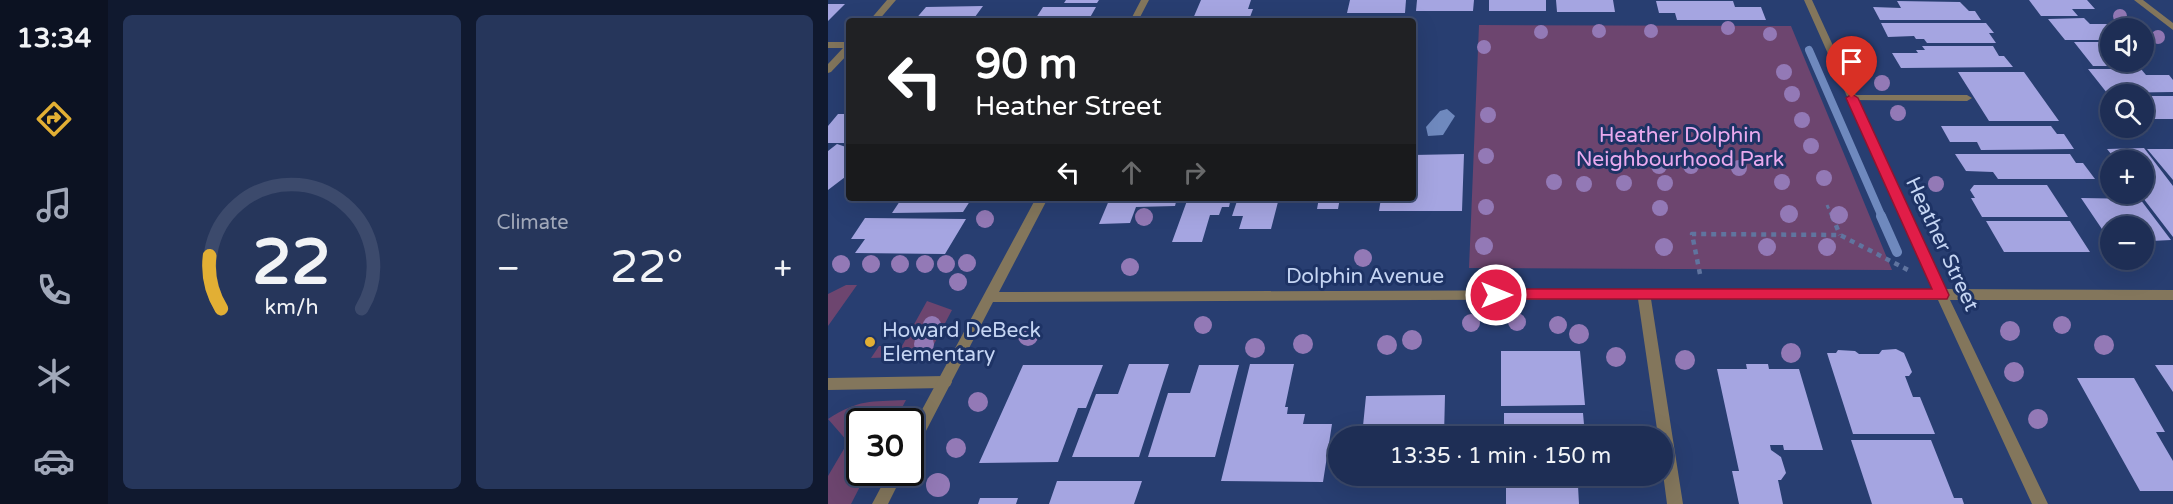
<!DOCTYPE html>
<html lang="en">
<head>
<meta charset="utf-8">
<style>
  :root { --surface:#1e2e55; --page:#26365b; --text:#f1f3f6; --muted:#a1a8b9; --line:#3c4a6c; --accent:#e2af34 }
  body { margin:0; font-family:"Varela Round",sans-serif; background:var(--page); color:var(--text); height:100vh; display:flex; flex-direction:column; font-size:22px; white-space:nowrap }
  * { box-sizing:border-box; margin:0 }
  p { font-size:20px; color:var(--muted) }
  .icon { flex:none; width:33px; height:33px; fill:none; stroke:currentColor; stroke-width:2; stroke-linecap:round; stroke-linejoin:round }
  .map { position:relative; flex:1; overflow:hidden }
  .side { display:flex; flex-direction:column; gap:15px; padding:15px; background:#10192f; width:720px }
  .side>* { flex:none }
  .banner { position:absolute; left:18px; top:18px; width:570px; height:183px; border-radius:6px; box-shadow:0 6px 24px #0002,0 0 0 2px var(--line); background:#202124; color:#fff; overflow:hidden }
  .tools { position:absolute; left:1272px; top:18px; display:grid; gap:12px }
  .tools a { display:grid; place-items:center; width:54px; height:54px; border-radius:50%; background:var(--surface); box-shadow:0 6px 24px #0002,0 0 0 2px var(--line); font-size:30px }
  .speed { position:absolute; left:18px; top:408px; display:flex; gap:12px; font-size:30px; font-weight:700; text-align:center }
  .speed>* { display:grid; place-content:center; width:78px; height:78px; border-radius:50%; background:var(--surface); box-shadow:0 6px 24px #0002,0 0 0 2px var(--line); line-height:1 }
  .speed .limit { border:3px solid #111; border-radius:9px; background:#fff; color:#111 }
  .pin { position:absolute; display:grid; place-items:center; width:51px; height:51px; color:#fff; margin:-62px -26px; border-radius:50% 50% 50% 0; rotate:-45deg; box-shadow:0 0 6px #0007 }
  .pin .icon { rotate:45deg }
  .me { position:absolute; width:66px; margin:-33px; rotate:90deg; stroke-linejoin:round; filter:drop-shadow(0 0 4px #0008) }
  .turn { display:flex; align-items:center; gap:21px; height:126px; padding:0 30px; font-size:27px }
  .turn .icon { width:78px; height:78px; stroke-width:2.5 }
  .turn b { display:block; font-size:42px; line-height:51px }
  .lanes { display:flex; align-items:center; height:57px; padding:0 30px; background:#0003; justify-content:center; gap:30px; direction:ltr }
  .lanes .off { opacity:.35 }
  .big { font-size:45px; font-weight:600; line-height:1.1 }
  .side .widget { flex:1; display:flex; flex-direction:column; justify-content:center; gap:9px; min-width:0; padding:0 21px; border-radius:9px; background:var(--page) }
  .side .dial { align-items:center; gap:0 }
  .dial svg { height:156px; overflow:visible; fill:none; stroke:var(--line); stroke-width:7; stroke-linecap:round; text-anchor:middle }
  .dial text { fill:var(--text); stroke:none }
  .heat { display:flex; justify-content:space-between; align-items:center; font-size:33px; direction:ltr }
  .side .tiles { flex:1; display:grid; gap:15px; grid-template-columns:repeat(2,1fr) }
  .trip { position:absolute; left:500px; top:426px; width:345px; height:60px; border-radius:30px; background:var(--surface); box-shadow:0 6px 24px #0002,0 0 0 2px var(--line); font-weight:600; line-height:60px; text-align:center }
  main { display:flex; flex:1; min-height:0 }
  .dock { display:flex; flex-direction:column; width:108px; justify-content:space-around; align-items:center; background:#0c1222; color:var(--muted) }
  .dock .icon { width:42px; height:42px }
  .dock .on { color:var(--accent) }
  .dock b { font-size:27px; color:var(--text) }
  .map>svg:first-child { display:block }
</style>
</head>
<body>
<main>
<nav class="dock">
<b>13:34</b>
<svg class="icon on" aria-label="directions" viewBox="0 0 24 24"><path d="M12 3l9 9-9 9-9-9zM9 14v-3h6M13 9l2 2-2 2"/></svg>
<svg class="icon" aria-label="music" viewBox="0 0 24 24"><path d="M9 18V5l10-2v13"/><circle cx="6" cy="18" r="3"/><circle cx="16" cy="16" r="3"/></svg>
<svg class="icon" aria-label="phone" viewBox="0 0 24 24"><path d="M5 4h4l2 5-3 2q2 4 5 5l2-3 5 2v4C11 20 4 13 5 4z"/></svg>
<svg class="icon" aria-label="climate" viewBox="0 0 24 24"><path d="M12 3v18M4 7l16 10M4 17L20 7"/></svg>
<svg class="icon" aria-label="car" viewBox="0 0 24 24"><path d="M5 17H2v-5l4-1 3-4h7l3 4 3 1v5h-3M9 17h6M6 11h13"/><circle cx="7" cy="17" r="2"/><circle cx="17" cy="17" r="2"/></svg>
</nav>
<section class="side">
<div class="tiles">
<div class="widget dial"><svg viewBox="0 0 100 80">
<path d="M14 69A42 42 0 1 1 86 69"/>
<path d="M14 69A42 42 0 0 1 8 42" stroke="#e2af34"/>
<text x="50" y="56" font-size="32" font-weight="700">22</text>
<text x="50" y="72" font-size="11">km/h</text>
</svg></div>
<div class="widget"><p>Climate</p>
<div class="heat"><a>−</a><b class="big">22°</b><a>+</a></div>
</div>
</div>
</section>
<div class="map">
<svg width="1345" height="504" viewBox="0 0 1345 504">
  <rect width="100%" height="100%" fill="#283e71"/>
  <path fill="#6d456f" d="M651,25L963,26L1064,270L641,268Z
    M18,285H29L0,326V294Z
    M99,301L124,310L103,350L71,357L43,358L51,346H74Z
    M78,400L67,421L32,422V472L39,473L23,504H0V476L20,442L0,419C31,399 42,402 78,400Z"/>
  <path fill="#6f89be" d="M619,109L627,116L615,135L600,136L598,127L612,111Z"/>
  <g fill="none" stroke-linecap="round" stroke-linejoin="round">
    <path stroke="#6f89be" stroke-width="8" d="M981,50L1054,217"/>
    <path stroke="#6f89be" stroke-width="10" d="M1053,216L1069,252"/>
  </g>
  <path fill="#a5a5e1" d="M238,0H271L269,3H236Z
    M373,0H423L420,9H425L422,17H419L418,20L364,21Z
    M522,0H578L577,13H519Z
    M589,0H646L645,11H588Z
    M661,0H718V11H661Z
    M728,0H785L787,12H729Z
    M1201,0H1259L1267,9H1244L1250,16H1213Z
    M828,1H905L907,7H933L938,20H849L847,13H831Z
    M1069,1L1132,2L1141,11H1147L1153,20H1052L1045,7L1073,8Z
    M0,4H17L0,21Z
    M155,6L144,21H86L98,7Z
    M215,7H268L260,21H206Z
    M1256,18L1262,24H1286L1290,28H1282V40H1237L1220,19Z
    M1053,23H1158L1166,33H1161L1168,43H1099L1096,39H1088L1086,36L1060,37Z
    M1246,42H1282V62H1299L1303,66H1265Z
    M1094,46H1165L1171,56H1176L1185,67L1073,68L1064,53H1090L1088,50H1097Z
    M1260,69H1313L1318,75H1341L1345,80V92L1279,93Z
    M1130,72H1196L1231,121H1161Z
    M1316,96H1345V119H1316Z
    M10,114H21V143H0V126Z
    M1113,126H1223L1229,134H1236L1246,149L1153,150L1149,142H1122Z
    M9,144L21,148V174L0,190V151Z
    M1316,148L1345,186V237L1312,194H1316V160H1288L1279,149Z
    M1319,149H1345V180Z
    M636,154L634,211H551L553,198H585V155Z
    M1127,154H1242L1248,163H1255L1267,179H1170L1165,172L1138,171Z
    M1146,185H1219L1240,217H1154L1143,198H1147L1142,190Z
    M74,198H144L135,212L64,213Z
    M282,198H349L347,206L308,207L302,223L271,224Z
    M360,198H403L401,207H394L391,215H382L374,242H344Z
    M410,198H451L443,229H411L415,216H404Z
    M491,198H512L510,209H489Z
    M1253,198L1312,199L1343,240L1323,241L1326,245H1316V226H1282V241Z
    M37,218L138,219L117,254L27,253L37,239H23Z
    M1158,221H1242L1262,252H1176Z
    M1068,349L1076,353L1084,372L1081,376H1077L1085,397H1092L1107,434H1025L999,353H1008L1010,350L1027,351L1031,354H1051L1054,350Z
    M673,351H752L757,405L673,406Z
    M301,364H341L311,457H244L268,394H290Z
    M422,364H466L457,407H460L459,414H477L475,424H504L495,482L393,481Z
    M918,364H940L941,369H971L995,450H956L955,445H942L943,450L953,457L958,473L953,480H950L955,504H911L904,471H911L889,369H919Z
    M195,365H275L258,408H250L230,462L151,463Z
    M371,365H411L387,457H320L340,393H362Z
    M1327,365H1345V392Z
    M1249,378H1306L1337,432H1328L1345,461V491H1312Z
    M617,395L616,436H534L538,396Z
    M676,413H755L757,436H676Z
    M1023,440H1103L1126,498H1134L1136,504H1044Z
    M676,476H747V480L676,479Z
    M229,481H314L306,504H221Z
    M678,486H750L751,504H678Z
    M152,498H190L188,504H150Z"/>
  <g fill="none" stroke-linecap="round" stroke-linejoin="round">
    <path stroke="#60749f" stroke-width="3" stroke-dasharray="4 4" stroke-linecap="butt" d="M999,205L1004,217"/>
    <path stroke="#60749f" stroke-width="4.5" stroke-dasharray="5 5" stroke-linecap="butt" d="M1004,216L1012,235
      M872,274L864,234L1012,235L1080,270"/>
    <path fill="#83765c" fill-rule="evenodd" d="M1024,95H1139L1144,98L1139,101L1020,100L1019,98Z
      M117,376L122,378L124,382L122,386L117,388L0,390V378Z"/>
    <path fill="#83765c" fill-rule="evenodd" d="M59,0H68L50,21H41Z
      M313,0H321L310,21H302Z
      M976,0H984L1117,289L1345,290V300H1122L1220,504H1204L1110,300L823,299L855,504H839L834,466V436H830L810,299L165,302L87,452L82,454V432L208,198H220L171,292L1105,289Z
      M1306,0H1315L1345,23V30Z
      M0,42H21V53L3,72L0,73V64L15,48H0Z
      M61,472H76L60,504H44Z"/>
  </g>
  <g fill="#9379b6">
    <circle cx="1292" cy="16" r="7"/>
    <circle cx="900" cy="28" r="7"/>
    <circle cx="771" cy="31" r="7"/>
    <circle cx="823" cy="31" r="7"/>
    <circle cx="713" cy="32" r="7"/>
    <circle cx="942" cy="34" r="7"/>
    <circle cx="1330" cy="37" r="7"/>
    <circle cx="656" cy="47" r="7"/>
    <circle cx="1032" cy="70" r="8"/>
    <circle cx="956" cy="72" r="8"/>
    <circle cx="1054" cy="83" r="8"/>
    <circle cx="964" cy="94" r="8"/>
    <circle cx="1070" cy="113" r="8"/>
    <circle cx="660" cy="115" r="8"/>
    <circle cx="974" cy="120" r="8"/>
    <circle cx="983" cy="146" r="8"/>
    <circle cx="658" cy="156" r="8"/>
    <circle cx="831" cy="166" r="8"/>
    <circle cx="863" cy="166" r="8"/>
    <circle cx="911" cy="168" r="8"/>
    <circle cx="996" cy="178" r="8"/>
    <circle cx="726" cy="182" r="8"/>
    <circle cx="954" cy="182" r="8"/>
    <circle cx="796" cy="183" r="8"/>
    <circle cx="837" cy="183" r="8"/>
    <circle cx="756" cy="184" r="8"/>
    <circle cx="1108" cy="184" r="8"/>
    <circle cx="658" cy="207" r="8"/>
    <circle cx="832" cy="208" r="8"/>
    <circle cx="961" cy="214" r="9"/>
    <circle cx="1011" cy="215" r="9"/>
    <circle cx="316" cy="217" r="9"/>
    <circle cx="157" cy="219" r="9"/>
    <circle cx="656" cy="246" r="9"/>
    <circle cx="836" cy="247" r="9"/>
    <circle cx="939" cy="247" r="9"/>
    <circle cx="999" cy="247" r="9"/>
    <circle cx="535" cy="258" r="9"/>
    <circle cx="139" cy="263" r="9"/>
    <circle cx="13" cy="264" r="9"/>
    <circle cx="43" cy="264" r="9"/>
    <circle cx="72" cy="264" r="9"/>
    <circle cx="97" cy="264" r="9"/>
    <circle cx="118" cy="264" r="9"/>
    <circle cx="302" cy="267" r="9"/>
    <circle cx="130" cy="282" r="9"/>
    <circle cx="689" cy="322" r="9"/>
    <circle cx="643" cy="323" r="9"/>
    <circle cx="104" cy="325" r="9"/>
    <circle cx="375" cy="325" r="9"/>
    <circle cx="730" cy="325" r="9"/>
    <circle cx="1234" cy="325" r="9"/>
    <circle cx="1182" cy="331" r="10"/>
    <circle cx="751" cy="334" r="10"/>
    <circle cx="200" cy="336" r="10"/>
    <circle cx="584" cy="340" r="10"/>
    <circle cx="96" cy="344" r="10"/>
    <circle cx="475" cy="344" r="10"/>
    <circle cx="559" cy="345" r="10"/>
    <circle cx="1276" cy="345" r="10"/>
    <circle cx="427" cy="348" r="10"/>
    <circle cx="963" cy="353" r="10"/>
    <circle cx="788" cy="357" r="10"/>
    <circle cx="857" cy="360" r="10"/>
    <circle cx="1186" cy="372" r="10"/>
    <circle cx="150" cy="402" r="10"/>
    <circle cx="1210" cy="419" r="10"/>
    <circle cx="128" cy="448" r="10"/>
    <circle cx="110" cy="485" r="12"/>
  </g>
  <path fill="#e11d48" stroke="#92132f" stroke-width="1.5" d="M1024,94L1030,98L1121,295L1119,299H663L661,295L663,291L668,289H1104L1018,98Z"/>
  <circle fill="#e2af34" stroke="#1e3365" stroke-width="2" cx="42" cy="342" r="6"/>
  <g text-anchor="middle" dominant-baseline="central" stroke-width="6" stroke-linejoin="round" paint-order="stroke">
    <g font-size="21" fill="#eaaaee" stroke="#1e3365">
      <text x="852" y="135">Heather Dolphin<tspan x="852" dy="24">Neighbourhood Park</tspan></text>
    </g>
    <g font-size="21" fill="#c5d5f3" stroke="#1e3365">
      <text transform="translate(1114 244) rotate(65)">Heather Street</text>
      <text x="537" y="276">Dolphin Avenue</text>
    </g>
    <g font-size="21" fill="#c5d5f3" stroke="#1e3365" text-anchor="start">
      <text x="54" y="330">Howard DeBeck<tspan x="54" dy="24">Elementary</tspan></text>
    </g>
  </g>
</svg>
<div class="tools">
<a><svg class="icon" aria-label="sound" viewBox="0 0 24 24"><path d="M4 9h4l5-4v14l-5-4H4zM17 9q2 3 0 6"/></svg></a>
<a><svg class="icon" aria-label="search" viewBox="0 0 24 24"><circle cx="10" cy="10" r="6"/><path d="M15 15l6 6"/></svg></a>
<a>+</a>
<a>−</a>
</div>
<div class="speed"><div class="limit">30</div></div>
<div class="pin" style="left:1024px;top:98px;background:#d93025"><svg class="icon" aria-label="arrive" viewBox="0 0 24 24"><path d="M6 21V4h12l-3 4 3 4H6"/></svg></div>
<svg class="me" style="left:668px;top:295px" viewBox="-20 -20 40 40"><circle r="17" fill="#e11d48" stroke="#fff" stroke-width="3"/><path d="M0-11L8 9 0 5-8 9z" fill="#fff"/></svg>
<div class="trip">13:35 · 1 min · 150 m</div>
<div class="banner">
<div class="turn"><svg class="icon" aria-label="left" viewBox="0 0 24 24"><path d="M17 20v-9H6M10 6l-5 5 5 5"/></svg><div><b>90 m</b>Heather Street</div></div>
<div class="lanes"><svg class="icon" aria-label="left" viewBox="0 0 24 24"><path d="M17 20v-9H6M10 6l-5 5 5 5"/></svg><svg class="icon off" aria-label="ahead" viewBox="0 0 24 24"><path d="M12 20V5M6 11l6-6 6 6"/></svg><svg class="icon off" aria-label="right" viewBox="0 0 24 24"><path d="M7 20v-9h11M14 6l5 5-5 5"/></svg></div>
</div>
</div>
</main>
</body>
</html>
